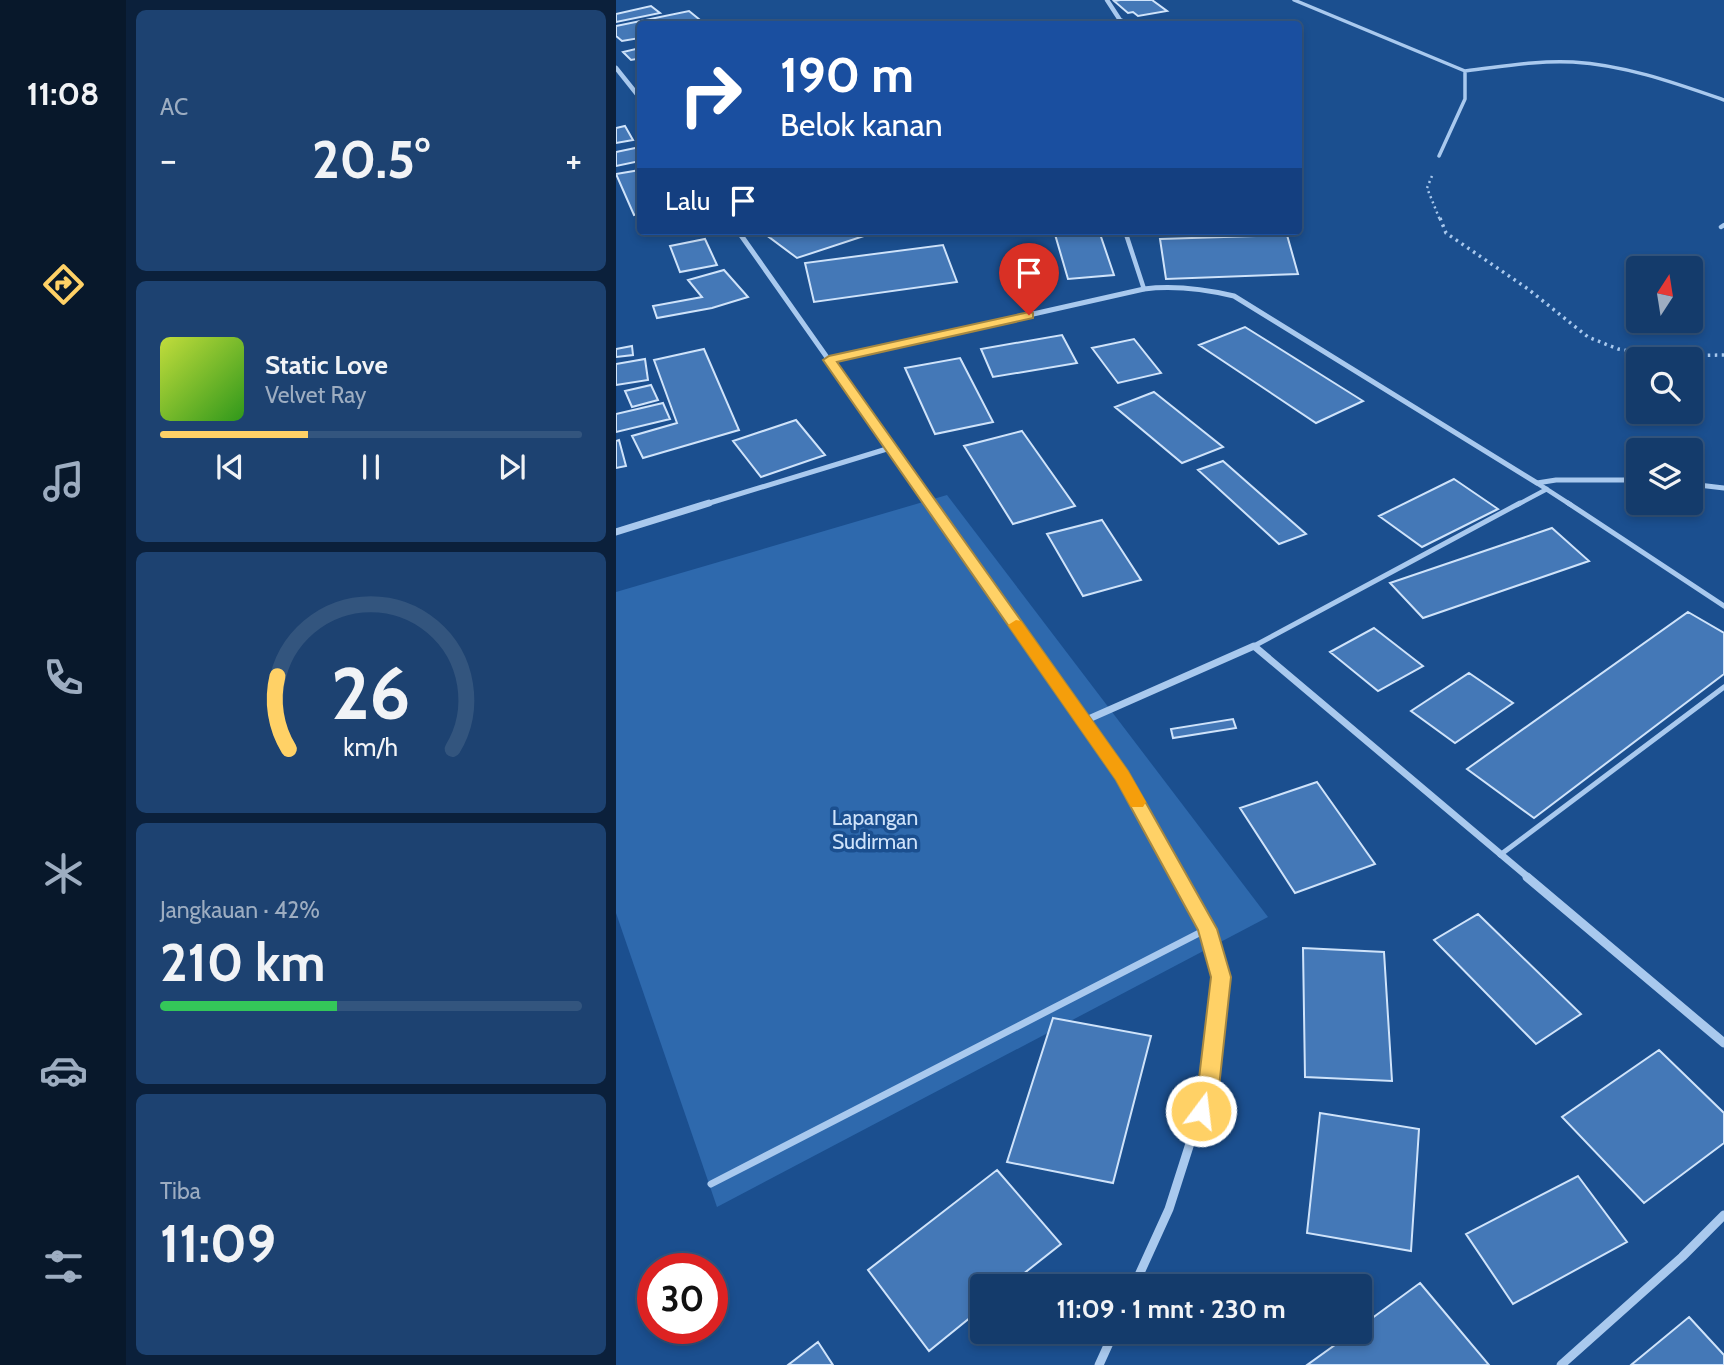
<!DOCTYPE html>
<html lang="id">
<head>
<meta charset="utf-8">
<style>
  :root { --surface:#143b6b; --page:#1d4271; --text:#f1f3f6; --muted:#9dadc1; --line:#33557e; --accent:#ffd166 }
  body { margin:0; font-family:Cabin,sans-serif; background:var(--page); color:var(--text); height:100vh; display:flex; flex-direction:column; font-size:26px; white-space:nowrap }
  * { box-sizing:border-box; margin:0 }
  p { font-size:23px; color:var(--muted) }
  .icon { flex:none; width:38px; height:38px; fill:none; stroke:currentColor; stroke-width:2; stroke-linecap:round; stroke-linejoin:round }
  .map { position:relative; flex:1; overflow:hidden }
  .sheet { display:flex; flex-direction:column; gap:10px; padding:10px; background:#0b203b; width:490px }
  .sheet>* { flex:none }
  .top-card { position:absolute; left:21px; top:21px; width:665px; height:214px; border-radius:7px; box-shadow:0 4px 10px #0003,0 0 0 2px var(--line); background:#1a4fa0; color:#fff; overflow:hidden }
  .needle { width:46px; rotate:12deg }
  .buttons { position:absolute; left:1010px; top:256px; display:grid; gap:14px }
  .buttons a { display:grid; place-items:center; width:77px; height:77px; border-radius:7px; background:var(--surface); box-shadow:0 4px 10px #0003,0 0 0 2px var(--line); font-size:35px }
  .speed { position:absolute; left:21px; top:1253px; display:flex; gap:14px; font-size:35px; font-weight:700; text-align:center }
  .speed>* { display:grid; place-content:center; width:91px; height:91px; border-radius:50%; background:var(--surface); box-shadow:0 4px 10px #0003,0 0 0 2px var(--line); line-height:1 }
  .speed .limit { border:10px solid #d22; background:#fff; color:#111 }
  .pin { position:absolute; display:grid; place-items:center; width:60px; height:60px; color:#fff; margin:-72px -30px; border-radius:50% 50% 50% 0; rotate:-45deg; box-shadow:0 0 7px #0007 }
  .pin .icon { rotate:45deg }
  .me { position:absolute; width:77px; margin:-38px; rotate:15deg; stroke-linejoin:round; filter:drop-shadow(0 0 5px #0008) }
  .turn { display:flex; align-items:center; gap:24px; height:147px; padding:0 28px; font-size:32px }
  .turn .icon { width:91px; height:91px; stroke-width:2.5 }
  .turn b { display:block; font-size:49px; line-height:60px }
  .then { display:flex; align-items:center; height:66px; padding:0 28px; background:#0003; gap:14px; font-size:26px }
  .big { font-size:52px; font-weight:700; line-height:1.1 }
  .sheet .card { flex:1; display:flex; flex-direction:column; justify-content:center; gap:10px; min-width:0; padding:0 24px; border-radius:10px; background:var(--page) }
  .sheet .dial { align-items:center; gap:0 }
  .dial svg { height:182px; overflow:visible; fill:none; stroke:var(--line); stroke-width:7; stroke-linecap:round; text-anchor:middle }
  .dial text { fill:var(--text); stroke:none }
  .song { display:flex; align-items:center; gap:21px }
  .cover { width:84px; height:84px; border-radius:10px; background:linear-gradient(135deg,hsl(70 70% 55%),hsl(110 70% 35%)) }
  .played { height:7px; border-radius:4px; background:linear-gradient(90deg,var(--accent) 35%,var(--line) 35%) }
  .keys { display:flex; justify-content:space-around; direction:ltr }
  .heat { display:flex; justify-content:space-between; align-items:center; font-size:38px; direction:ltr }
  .charge { height:10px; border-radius:5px; background:linear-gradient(90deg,#34c759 42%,var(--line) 0) }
  .trip { position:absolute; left:354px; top:1274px; width:402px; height:70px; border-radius:7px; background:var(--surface); box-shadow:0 4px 10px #0003,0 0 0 2px var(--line); font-weight:700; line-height:70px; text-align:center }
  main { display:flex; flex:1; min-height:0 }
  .tab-bar { display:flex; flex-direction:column; width:126px; justify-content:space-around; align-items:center; background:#08182b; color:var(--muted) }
  .tab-bar .icon { width:49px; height:49px }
  .tab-bar .current { color:var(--accent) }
  .tab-bar b { font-size:32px; color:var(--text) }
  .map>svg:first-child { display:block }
</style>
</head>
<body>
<main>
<nav class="tab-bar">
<b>11:08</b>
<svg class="icon current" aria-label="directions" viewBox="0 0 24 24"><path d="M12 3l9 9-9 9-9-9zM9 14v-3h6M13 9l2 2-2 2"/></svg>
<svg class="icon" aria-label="music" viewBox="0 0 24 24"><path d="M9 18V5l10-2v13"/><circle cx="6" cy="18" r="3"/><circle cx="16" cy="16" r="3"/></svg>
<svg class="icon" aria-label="phone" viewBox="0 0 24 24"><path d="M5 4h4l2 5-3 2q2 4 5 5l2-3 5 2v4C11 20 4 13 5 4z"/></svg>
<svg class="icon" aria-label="climate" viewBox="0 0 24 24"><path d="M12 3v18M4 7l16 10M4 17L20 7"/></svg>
<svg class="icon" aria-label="car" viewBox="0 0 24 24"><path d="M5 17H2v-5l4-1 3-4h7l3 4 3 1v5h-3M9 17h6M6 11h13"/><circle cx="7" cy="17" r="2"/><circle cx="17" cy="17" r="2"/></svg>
<svg class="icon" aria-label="filters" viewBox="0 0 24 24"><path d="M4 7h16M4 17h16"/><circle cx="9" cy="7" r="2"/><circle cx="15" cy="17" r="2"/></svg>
</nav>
<section class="sheet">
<div class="card"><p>AC</p>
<div class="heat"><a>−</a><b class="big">20.5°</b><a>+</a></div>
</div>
<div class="card">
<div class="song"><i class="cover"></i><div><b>Static Love</b><p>Velvet Ray</p></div></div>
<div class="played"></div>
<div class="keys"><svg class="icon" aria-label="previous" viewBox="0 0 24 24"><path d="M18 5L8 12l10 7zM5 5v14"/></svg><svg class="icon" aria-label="pause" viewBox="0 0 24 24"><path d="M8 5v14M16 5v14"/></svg><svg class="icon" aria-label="next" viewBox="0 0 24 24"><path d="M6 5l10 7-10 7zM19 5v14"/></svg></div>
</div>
<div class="card dial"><svg viewBox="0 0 100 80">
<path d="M14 69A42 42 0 1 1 86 69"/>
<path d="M14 69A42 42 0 0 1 9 37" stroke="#ffd166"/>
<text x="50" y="56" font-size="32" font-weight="700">26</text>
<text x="50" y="72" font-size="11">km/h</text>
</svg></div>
<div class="card"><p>Jangkauan · 42%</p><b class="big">210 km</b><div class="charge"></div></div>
<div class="card"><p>Tiba</p><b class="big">11:09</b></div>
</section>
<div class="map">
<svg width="1108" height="1365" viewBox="0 0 1108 1365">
  <rect width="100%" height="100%" fill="#1b4f8f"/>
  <path fill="#2e69ad" d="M331,495L652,917L101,1207L0,913V592Z"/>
  <path fill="#4478b7" stroke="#cfe3fa" stroke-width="2" d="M504,0H536L551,11L522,16L517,12L512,13L498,1Z
    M35,6L44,13L0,22V14Z
    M73,11L89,24H24V38L6,41L0,36V26Z
    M24,48V63L20,59L15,60L7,52Z
    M9,126L17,140L0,143V128Z
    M24,147V161L0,166V152Z
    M24,170V213L18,215L0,174Z
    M172,231H263L181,258L153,237Z
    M438,231H483L498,275L452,279Z
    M671,235L682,274L550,279L544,239Z
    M89,239L101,265L64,272L54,246Z
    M327,245L341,282L198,302L189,263Z
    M108,270L132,297L96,308L41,318L37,306L86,297L72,280Z
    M629,327L747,401L700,423L583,345Z
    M446,335L461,363L377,377L365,349Z
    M518,339L545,373L502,383L476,348Z
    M16,346L17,355L0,357V349Z
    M88,349L123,430L27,458L16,436L61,423L38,360Z
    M344,358L377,422L319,434L289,368Z
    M29,359L32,380L0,385V364Z
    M35,385L42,400L16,407L9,391Z
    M538,392L607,447L566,463L499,407Z
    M47,403L54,419L0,432V414Z
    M180,420L209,455L145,477L117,441Z
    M406,431L459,506L397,524L348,446Z
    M3,440L10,466L0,468V441Z
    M607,461L690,534L663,544L582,470Z
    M838,479L882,509L806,547L763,516Z
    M486,520L525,580L467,596L431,534Z
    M936,528L973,561L807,618L774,583Z
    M1072,612L1108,633V674L918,818L851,769Z
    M758,628L807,666L762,691L714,652Z
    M853,673L897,703L839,743L795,711Z
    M617,719L620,728L557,738L555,729Z
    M701,782L759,864L679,893L624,808Z
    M862,914L965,1014L920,1044L818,940Z
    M687,948L768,952L776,1081L689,1077Z
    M437,1018L535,1036L497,1183L391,1162Z
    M1043,1050L1108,1113V1143L1028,1203L946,1117Z
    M704,1113L803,1129L795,1251L691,1233Z
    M381,1170L445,1244L392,1286H366V1308L313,1351L252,1270Z
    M962,1176L1011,1242L897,1304L850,1234Z
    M804,1283L873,1365H691L737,1332H744V1327Z
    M1073,1317L1108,1355V1365H1015Z
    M202,1342L217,1365H172Z"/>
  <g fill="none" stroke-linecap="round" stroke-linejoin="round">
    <path stroke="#a9c9ee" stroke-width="2.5" stroke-dasharray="2 3.5" stroke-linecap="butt" d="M816,176L811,188L824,220"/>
    <path stroke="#a9c9ee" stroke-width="3.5" stroke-dasharray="2.5 4.5" stroke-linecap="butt" d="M824,218L830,233L912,289L972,337L1002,349L1041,356L1108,355"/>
    <path stroke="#a9c9ee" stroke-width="3.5" d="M678,0L849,71V99L823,156
      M849,71C885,67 920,60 957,62C1009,65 1059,83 1108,100"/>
    <path stroke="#a9c9ee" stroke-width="4.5" d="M1105,227L1108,225
      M509,231L528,289
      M921,483L955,505
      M901,505L931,489"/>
    <path stroke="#a9c9ee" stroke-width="5" d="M952,503L1108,606
      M638,646L904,503
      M884,855L1108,687"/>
    <path stroke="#a9c9ee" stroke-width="7" d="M95,1184L591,929"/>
    <path stroke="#a9c9ee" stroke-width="4.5" d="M491,0L504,20L513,24
      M0,68L24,98"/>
    <path stroke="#a9c9ee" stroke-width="5" d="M122,231L315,505
      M213,360L528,289C559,285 588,289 618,296L921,483L940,480H1022
      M1074,484L1108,488
      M87,505L274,448"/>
    <path stroke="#a9c9ee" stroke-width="7" d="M314,503L506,776L563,878
      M0,532L93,503
      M468,721L638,646L913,878"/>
    <path stroke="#a9c9ee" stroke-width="9" d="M911,877L1108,1043
      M518,1286L553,1209L592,1087L605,977L591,929L562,877
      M483,1365L498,1332
      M945,1365L1066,1257L1108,1215"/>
  </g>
  <path fill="#ffd166" stroke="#a68842" stroke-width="2" d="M413,312L417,313V318L221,362L512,771L601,929L615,977L603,1087L592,1118L585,1121L577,1118L574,1111L582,1087L595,977L582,930L500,780L207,360L213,356Z"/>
  <path fill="#f59e0b" d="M400,620L405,621L512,771L530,802L527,807H515L500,780L392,625Z"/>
  <g text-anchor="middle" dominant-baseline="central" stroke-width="7" stroke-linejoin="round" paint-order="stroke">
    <g font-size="21" fill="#cfe3fa" stroke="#1b4f8f">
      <text x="259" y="817">Lapangan<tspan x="259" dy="24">Sudirman</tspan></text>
    </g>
  </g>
</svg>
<div class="buttons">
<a><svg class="needle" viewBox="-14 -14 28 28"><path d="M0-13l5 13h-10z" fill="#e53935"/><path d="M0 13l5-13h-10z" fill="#9dadc1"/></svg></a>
<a><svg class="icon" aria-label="search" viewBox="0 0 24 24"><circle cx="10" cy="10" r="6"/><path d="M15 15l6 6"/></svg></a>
<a><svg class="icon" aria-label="layers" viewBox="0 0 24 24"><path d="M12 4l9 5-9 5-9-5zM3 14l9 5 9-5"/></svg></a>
</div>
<div class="speed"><div class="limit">30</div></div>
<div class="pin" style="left:413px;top:315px;background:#d93025"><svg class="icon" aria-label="arrive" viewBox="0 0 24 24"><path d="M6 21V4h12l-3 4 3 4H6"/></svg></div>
<svg class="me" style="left:585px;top:1111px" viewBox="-20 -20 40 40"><circle r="17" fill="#ffd166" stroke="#fff" stroke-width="3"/><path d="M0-11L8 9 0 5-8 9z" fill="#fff"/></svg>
<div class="trip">11:09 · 1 mnt · 230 m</div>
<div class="top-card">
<div class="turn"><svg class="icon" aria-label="right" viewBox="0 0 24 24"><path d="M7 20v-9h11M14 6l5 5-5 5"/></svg><div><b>190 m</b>Belok kanan</div></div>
<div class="then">Lalu<svg class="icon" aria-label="arrive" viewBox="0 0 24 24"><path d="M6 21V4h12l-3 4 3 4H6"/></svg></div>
</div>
</div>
</main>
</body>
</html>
